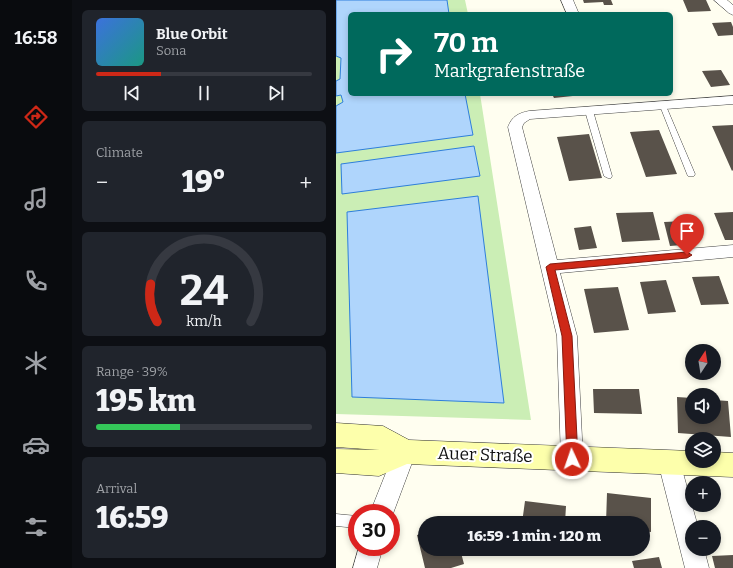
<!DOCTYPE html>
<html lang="en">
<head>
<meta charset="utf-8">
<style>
  :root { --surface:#171b24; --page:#20242c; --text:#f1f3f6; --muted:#9ea1a6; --line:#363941; --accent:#ce2817 }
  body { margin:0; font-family:Bitter,serif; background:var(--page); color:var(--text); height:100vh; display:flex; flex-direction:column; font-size:15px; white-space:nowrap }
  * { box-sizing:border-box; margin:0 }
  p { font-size:13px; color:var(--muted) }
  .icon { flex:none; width:22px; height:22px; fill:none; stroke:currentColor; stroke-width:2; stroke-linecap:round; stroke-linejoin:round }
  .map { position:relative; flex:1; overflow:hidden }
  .drawer { display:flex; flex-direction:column; gap:10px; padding:10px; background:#0d0f14; width:264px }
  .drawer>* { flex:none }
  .hud { position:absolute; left:12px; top:12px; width:325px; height:84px; border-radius:6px; box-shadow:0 2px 6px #0003; background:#00695c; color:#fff; overflow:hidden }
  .needle { width:26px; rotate:12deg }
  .buttons { position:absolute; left:349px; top:344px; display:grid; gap:8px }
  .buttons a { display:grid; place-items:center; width:36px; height:36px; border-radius:50%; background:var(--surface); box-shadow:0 2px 6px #0003; font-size:20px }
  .speed { position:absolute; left:12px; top:504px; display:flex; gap:8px; font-size:20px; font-weight:700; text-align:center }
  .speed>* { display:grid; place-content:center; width:52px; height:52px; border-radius:50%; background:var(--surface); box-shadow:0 2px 6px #0003; line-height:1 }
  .speed .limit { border:6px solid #d22; background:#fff; color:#111 }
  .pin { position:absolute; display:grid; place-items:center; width:34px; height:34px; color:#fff; margin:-41px -17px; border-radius:50% 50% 50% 0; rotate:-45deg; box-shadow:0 0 4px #0007 }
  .pin .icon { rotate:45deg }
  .me { position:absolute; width:44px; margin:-22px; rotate:357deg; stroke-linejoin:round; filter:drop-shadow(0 0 3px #0008) }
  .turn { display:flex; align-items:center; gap:14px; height:84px; padding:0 20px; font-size:18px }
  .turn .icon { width:52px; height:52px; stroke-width:2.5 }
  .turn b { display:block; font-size:28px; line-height:34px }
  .big { font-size:30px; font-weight:800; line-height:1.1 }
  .drawer .card { flex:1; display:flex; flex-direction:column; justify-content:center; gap:6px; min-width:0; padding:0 14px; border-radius:6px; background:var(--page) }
  .drawer .dial { align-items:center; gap:0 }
  .dial svg { height:104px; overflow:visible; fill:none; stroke:var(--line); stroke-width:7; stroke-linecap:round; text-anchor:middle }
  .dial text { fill:var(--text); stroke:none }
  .song { display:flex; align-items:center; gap:12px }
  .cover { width:48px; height:48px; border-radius:6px; background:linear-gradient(135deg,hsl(220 70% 55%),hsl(170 70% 35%)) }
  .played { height:4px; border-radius:2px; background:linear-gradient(90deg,var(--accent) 30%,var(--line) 30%) }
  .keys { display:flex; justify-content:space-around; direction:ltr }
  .heat { display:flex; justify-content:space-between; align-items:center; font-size:22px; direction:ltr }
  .charge { height:6px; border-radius:3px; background:linear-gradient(90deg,#34c759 39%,var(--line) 0) }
  .trip { position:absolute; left:82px; top:516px; width:232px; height:40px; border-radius:20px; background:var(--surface); box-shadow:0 2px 6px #0003; font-weight:800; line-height:40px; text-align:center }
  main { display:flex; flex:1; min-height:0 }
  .dock { display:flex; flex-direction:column; width:72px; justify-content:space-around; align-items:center; background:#090b0e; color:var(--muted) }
  .dock .icon { width:28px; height:28px }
  .dock .on { color:var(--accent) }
  .dock b { font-size:18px; color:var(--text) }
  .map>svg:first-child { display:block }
</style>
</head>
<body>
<main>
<nav class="dock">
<b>16:58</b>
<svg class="icon on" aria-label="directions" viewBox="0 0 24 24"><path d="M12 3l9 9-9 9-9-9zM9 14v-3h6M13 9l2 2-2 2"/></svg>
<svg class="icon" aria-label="music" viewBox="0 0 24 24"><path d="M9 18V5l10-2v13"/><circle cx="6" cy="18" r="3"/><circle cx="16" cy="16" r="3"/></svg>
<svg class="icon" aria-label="phone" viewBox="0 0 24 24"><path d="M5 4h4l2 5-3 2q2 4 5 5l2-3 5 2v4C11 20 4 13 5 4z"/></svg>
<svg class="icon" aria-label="climate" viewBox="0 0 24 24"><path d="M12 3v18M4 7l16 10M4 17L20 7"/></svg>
<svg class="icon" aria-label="car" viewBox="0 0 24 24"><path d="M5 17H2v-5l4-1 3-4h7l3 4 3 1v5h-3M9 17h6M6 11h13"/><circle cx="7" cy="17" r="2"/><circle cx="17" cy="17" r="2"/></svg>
<svg class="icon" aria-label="filters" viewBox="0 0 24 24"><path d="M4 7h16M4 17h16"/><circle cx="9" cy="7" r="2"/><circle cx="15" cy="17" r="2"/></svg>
</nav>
<section class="drawer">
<div class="card">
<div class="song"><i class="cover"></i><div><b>Blue Orbit</b><p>Sona</p></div></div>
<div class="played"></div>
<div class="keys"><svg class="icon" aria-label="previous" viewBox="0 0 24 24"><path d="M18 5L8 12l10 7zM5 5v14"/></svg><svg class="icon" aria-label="pause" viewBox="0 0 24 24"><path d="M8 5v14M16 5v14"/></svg><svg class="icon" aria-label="next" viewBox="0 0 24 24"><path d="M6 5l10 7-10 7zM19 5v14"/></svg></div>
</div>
<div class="card"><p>Climate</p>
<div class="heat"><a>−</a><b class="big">19°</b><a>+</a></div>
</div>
<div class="card dial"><svg viewBox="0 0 100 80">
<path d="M14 69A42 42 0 1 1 86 69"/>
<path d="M14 69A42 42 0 0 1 9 40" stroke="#ce2817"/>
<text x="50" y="56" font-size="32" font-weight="700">24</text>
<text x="50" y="72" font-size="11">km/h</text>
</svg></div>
<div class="card"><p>Range · 39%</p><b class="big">195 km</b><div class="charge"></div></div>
<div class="card"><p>Arrival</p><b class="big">16:59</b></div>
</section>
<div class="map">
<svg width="397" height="568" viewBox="0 0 397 568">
  <rect width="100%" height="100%" fill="#fffef0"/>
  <path fill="#cbeeb5" d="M0,0H129L132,14H14V94H144L195,420L0,414Z"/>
  <path fill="#afd5fc" stroke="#2e7edb" d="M0,0H111L113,14H14V94H129L137,135L0,153V106L7,102L5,95L0,96V81L4,79L5,58L0,56Z
    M138,146L144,176L6,194L5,164Z
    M142,196L168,403L16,397L11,212Z"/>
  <path fill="#59524a" d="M247,0H275L277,5H268L267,2L248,3Z
    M347,0H370L375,11L352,12Z
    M395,22L397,27V35L382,36L376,23Z
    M385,70L394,85L375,87L366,71Z
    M216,94H246V95L218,98Z
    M397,125V170L396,171L376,126Z
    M323,130L341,174L310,177L294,132Z
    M253,134L266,178L233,181L221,137Z
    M317,212L324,240L286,242L280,213Z
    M397,212V240H389L378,213Z
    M350,221L358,244L334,246L328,222Z
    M255,226L261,248L243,250L238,228Z
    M383,276L393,304L365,305L356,277Z
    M330,280L340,312L312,314L304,282Z
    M282,287L293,330L258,333L248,289Z
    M257,389H303L306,414L258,413Z
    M341,397L356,398V417H378V400L392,401L395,437L342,433Z
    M271,493L315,498V532L307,531V523H270Z
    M189,501L230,506L229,523H186Z
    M89,533V549H116V551L124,549L128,564L115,568H89L81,535Z
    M195,549H227L226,554Z
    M397,555V568H379L376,556Z
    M323,557L326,568H298L296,561Z"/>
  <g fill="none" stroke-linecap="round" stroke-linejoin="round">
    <g stroke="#424242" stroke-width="1">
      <path id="lane" d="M327,104L330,106L359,174L358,176H352L351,174L324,106Z
        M253,109L257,111L276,176L275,178H272L268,176L249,111Z
        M0,514L21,516V528L0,526Z"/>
    </g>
    <g stroke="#424242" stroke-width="1">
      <path id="street" d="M225,0H237L243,14H231Z
        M378,0H391L397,5V15L393,13Z
        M397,96V104L194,119L188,123L186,127L221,260L397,245V257L224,273L241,336L247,459L244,466L236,469L228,466L225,459L221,336L172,127C176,116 183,113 193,111Z
        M69,442L77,445L80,452L55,519V513H34L61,445Z
        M333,452L341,455L344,462L362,527H356V549H368L373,568H349L322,462L325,455Z
        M23,547H47L41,568H17Z"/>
    </g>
    <g stroke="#313131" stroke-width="1">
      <path id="secondary" d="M0,423L47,426L73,440L356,451V461H378V452L397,453V477L71,464L43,476L0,473V449L44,450L0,447Z"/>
    </g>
    <use href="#lane" fill="#fff" fill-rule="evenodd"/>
    <use href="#street" fill="#fff" fill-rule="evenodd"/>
    <use href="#secondary" fill="#fdffab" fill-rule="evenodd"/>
  </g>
  <path fill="#ce2817" stroke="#861a0f" d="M351,252L356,255L351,258L219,270L236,336L242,459L240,462L236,464L233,462L231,459L226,336L210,267L214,264Z"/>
  <g text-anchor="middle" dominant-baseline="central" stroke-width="4" stroke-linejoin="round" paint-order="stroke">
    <g font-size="17" fill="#0f0f0f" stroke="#fff">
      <text transform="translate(149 455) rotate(2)">Auer Straße</text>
    </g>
  </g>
</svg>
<div class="buttons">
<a><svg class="needle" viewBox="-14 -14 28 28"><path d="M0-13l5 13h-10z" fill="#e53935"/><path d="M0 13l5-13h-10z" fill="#9ea1a6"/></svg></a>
<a><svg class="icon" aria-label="sound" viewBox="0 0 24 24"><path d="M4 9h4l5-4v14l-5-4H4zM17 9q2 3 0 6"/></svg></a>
<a><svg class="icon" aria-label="layers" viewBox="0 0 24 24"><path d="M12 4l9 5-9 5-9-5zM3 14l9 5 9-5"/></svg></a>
<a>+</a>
<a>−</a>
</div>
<div class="speed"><div class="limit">30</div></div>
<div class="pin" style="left:351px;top:255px;background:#d93025"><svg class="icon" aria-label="arrive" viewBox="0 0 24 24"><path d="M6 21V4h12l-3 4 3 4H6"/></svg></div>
<svg class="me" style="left:236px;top:459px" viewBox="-20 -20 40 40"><circle r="17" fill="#ce2817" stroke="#fff" stroke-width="3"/><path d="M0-11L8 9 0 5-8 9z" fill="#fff"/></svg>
<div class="trip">16:59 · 1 min · 120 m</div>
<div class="hud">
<div class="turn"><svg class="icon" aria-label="right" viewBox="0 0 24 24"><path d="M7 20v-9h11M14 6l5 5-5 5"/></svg><div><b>70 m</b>Markgrafenstraße</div></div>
</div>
</div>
</main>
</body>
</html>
